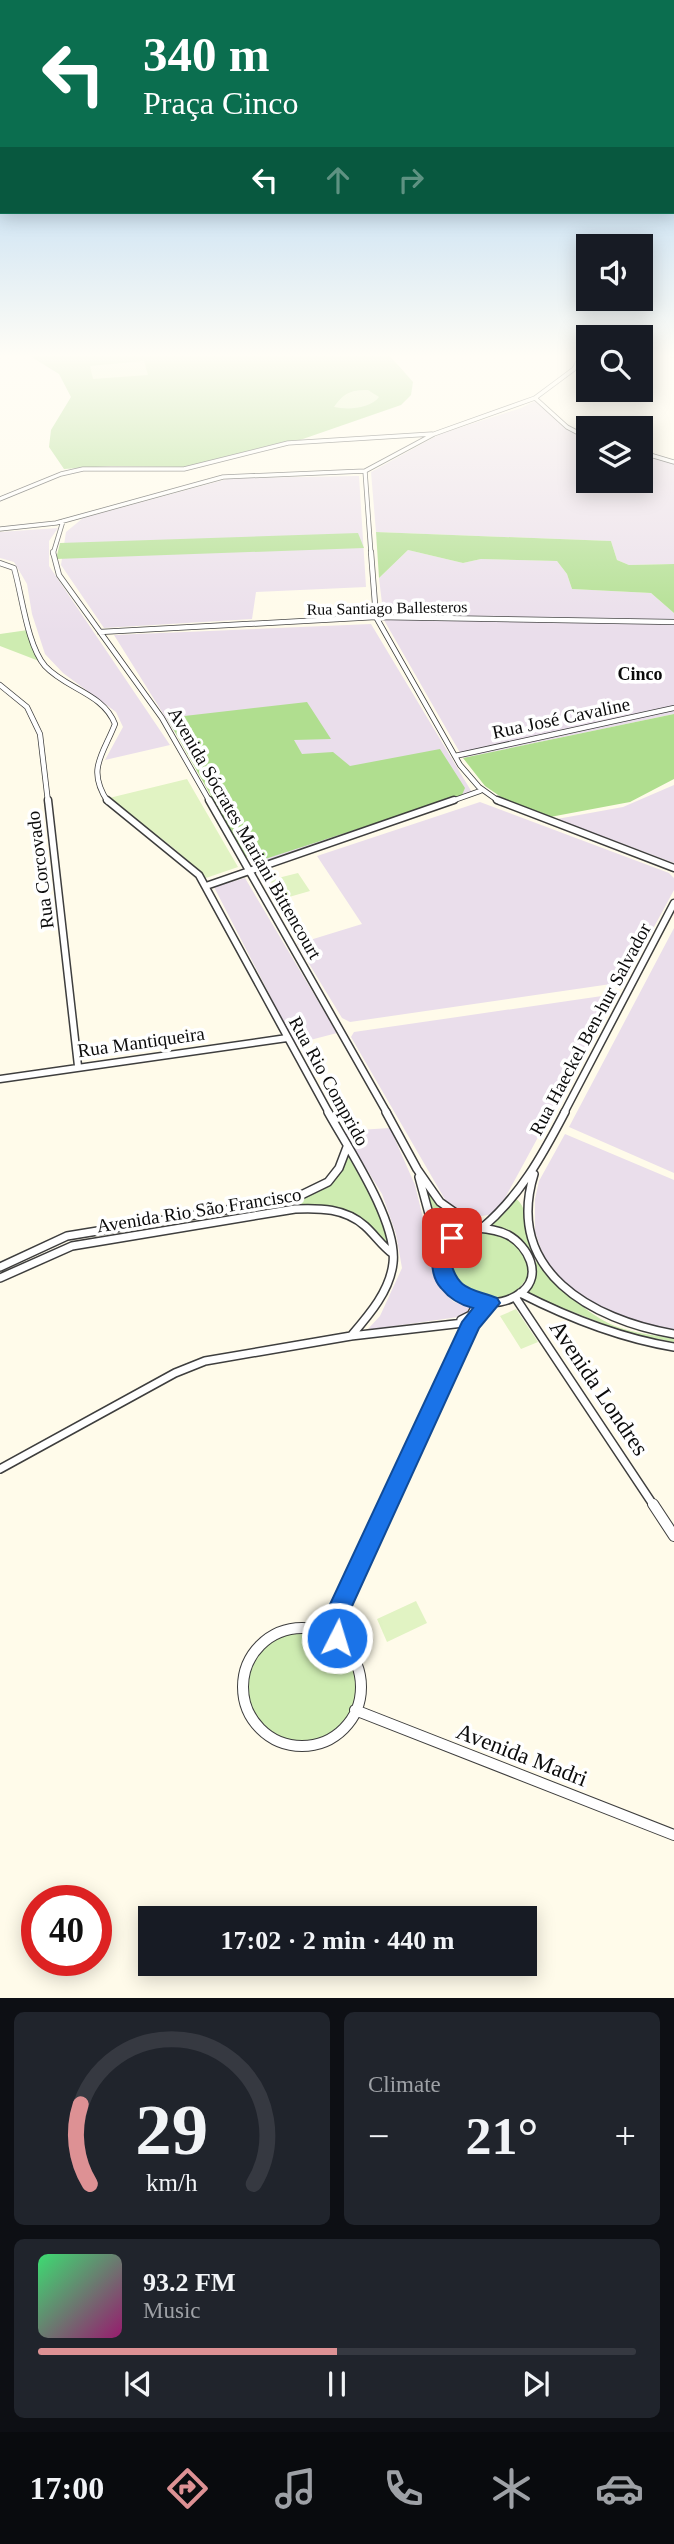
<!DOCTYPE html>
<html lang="en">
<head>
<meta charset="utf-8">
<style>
  :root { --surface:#171b24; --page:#20242c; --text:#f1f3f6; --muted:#9ea1a6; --line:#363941; --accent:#dd9194 }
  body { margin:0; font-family:Georgia,serif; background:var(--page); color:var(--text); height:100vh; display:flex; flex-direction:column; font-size:26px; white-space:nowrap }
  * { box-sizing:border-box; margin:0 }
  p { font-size:23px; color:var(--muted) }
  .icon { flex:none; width:38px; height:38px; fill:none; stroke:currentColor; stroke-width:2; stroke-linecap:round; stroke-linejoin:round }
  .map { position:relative; height:1998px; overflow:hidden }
  .sheet { display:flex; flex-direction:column; gap:14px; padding:14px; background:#0d0f14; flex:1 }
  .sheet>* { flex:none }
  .guide { position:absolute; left:0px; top:0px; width:676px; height:214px; box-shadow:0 4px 18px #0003; background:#0b6e4f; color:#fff; overflow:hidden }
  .controls { position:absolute; left:576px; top:234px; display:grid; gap:14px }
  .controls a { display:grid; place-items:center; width:77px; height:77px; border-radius:0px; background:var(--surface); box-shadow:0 4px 18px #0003; font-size:35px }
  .speed { position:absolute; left:21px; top:1885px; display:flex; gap:14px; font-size:35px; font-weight:700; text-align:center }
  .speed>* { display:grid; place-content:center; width:91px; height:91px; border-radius:50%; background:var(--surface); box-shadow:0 4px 18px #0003; line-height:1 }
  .speed .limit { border:10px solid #d22; background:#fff; color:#111 }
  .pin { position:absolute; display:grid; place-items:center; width:60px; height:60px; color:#fff; margin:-30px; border-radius:14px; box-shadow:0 4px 10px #0006 }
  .me { position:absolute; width:77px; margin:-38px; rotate:5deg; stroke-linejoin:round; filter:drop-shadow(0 0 5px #0008) }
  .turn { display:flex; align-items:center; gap:24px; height:147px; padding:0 28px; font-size:32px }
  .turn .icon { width:91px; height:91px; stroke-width:2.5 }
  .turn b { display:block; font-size:49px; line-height:60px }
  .lanes { display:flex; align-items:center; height:66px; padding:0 28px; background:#0003; justify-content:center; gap:35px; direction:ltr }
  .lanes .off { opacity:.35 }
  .big { font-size:52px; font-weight:700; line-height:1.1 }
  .sheet .widget { flex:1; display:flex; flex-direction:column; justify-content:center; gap:10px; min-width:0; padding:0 24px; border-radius:10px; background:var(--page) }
  .sheet .dial { align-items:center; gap:0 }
  .dial svg { height:182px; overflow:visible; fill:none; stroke:var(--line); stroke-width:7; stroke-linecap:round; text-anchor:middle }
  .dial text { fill:var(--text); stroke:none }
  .song { display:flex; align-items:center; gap:21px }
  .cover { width:84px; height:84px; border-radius:10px; background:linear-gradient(135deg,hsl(140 70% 55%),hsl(320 70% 35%)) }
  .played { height:7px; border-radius:4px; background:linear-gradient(90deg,var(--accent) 50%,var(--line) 50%) }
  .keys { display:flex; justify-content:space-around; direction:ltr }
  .heat { display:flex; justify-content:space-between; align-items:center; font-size:38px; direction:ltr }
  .sheet .tiles { flex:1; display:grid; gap:14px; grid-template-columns:1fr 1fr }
  .widget:last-child { grid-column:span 2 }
  .trip { position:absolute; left:138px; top:1906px; width:399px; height:70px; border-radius:0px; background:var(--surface); box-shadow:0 4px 18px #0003; font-weight:700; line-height:70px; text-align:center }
  .dock { display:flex; height:112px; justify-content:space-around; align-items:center; background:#090b0e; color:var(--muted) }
  .dock .icon { width:49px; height:49px }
  .dock .current { color:var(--accent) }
  .dock b { font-size:32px; color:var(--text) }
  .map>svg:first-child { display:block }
</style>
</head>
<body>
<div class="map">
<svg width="674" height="1998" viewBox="0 0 674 1998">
  <rect width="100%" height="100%" fill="#fffbea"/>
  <path fill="#eadeeb" d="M535,401L570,431L588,440V481H640L641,455L674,464V564L629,565L617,560L611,541L376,532L371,472L440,434L521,408Z
    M359,476L366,587L256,592L252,619L104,628L61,565L66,532L83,518L231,478Z
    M58,528L49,541V566L170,745L105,760L123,727L116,712L63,673L45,654L32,614L27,584L14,562L0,558V532Z
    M408,550L463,563L481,559L557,561L567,574L572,589L651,593L674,613V714L463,758L384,620L379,578Z
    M371,624L473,794L257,864L114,635Z
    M674,785V863L557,819L623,807Z
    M480,802L669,873L674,878V890L628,975L620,982L611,984L350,1022L342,1018L297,944L362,924L317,856Z
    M245,878L337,1033L295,1044L214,887Z
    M674,928V1173L569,1127Z
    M602,996L611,1003L499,1209L489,1215L473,1217L458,1213L447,1203L351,1037L354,1032Z
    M390,1128L415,1185L440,1288L454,1302L473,1306L472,1310L465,1316L367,1330L380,1316L402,1268L396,1234L382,1194L343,1131Z
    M565,1134L674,1180V1331L642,1326L590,1303L563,1282L544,1257L535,1232V1199L539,1181Z"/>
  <path fill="#ceecb1" d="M28,630L39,661L0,646V634Z
    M347,1151C364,1180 386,1212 389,1246C359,1213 342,1203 296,1207L295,1202L330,1183Z
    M427,1191L443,1211L470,1227L447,1239L442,1248Z
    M516,1199C528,1206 529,1237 532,1252L510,1230L486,1227L503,1214Z
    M481,1232C507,1233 547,1258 520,1287C478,1331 403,1248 481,1232Z
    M537,1258C555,1283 585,1314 615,1326C634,1333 654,1335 674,1339V1342L630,1334L526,1294L533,1282Z
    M247 1687a55 55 0 1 1 110 0a55 55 0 1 1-110 0Z"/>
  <path fill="#b0de8f" d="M30,356H390L413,382L411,395L401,405L300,440L187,467L111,466L64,469L49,447L51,430L71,397L59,374Z
    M376,532L611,541L617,560L629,565L674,564V613L651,593L572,589L567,574L557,561L481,559L463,563L408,550L379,578Z
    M358,533L364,548L56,559L60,543Z
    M307,702L331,739L294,740L302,754L333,752L350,766L440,749L465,788L462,795L259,861L245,856L167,718Z
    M674,714V779L630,802L550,817L504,799L485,786L463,758Z"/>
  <path fill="#e1f3c3" d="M144,361L148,375L93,379L90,366Z
    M368,390L379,397C370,409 347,410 334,407C344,393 350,390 368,390Z
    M187,779L238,867L203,879C177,843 139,825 105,799Z
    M298,873L310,891L289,897L284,890L277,892L270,880Z
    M516,1309L538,1342L521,1349L500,1316Z
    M416,1601L427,1623L387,1642L377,1619Z"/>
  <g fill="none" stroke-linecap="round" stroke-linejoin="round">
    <g stroke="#3e3e3e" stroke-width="5">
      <path id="tertiary-far4" d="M535,398L567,427L588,438
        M640,452L674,462
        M365,471L371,554
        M0,499L61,474L83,469H184L288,443L432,434
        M0,529L56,523L223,477L365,471L434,434L535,398L574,369L581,356
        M53,554L63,521"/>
    </g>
    <g stroke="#3e3e3e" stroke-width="6">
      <path id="tertiary-far3" d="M53,552L59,575L162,718L210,802
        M371,552L376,617L460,765L479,787L500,802
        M0,563L14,568C22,595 27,645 45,666C66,689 103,693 115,724C103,755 86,769 108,802
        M100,632L376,617L674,622
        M0,685L27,707L40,734L48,802
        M455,756L674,708
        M449,802L480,791"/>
    </g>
    <g stroke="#3e3e3e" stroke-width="9">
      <path id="tertiary-far2" d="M48,800L78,1066
        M107,800L199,875L329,1113
        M209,800L387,1113
        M497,800L674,868
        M206,886L454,800
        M0,1079L287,1038
        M564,1113L674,903"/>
    </g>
    <g stroke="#3e3e3e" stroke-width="10">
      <path id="tertiary-far1" d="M328,1112C348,1148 398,1222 393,1263C390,1291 369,1315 351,1336
        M386,1112L417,1169L440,1202L477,1228
        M534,1174C504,1271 592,1320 674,1334
        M419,1177L441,1258
        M477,1228C488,1229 498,1230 508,1235C528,1246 543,1275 522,1292C477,1327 411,1267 457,1237C463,1233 471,1231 477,1228Z
        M482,1228C520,1196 542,1156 565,1112
        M0,1267L67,1236L293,1199L328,1182L339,1168L347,1147
        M0,1278L72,1246L295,1209C320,1208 345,1208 365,1226C375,1235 382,1246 393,1254
        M520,1293C569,1318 619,1338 674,1347
        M515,1297L654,1506
        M461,1320L471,1315L478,1302
        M0,1469L175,1373L205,1361L351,1336L472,1322
        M387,1506L472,1322L491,1303"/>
    </g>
    <g stroke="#3e3e3e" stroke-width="12">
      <path id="tertiary" d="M653,1504L674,1536
        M243 1687a59 59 0 1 1 118 0a59 59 0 1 1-118 0Z
        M328,1632L388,1504
        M355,1710L674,1835"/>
    </g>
    <use href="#tertiary-far4" stroke="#fff" stroke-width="3.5"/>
    <use href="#tertiary-far3" stroke="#fff" stroke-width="4.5"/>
    <use href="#tertiary-far2" stroke="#fff" stroke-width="6"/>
    <use href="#tertiary-far1" stroke="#fff" stroke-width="7"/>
    <use href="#tertiary" stroke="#fff" stroke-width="10"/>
    <g stroke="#c5191d" stroke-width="3.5">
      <path id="rail" d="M671,356H674"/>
    </g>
    <use href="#rail" stroke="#fff" stroke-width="2" stroke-dasharray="3.5" stroke-linecap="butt"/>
  </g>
  <linearGradient id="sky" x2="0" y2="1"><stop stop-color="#8fc3f0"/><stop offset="0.56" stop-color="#fffdf6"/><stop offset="1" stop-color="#fffdf6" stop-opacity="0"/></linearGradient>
  <rect width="674" height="635" fill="url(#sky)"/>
  <path fill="#1a73e8" stroke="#114b97" stroke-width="2" d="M452,1231L459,1233L462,1238L450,1260C458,1291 471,1288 497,1298L500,1303L479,1328L342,1628L348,1638L345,1646L337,1649L320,1641L317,1632L462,1322L473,1308C460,1305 449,1298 441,1288C426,1271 431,1238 452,1231Z"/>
  <g text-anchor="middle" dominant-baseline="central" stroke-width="7" stroke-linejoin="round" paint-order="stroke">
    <g font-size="16" fill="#0b0b0b" stroke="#fff">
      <text transform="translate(387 608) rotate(-1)">Rua Santiago Ballesteros</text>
    </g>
    <g font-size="18" font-weight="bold" fill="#0b0b0b" stroke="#fff">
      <text x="640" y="674">Cinco</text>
    </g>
    <g font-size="19" fill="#0b0b0b" stroke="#fff">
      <text transform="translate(561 718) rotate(-12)">Rua José Cavaline</text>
      <text transform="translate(245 833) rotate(60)">Avenida Sócrates Mariani Bittencourt</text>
      <text transform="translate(40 870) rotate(-97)">Rua Corcovado</text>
      <text transform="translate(590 1029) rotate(-62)">Rua Haeckel Ben-hur Salvador</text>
      <text transform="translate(141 1042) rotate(-8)">Rua Mantiqueira</text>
      <text transform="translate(329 1081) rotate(61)">Rua Rio Comprido</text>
      <text transform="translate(199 1210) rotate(-9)">Avenida Rio São Francisco</text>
    </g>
    <g font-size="23" fill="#0b0b0b" stroke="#fff">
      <text transform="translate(599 1388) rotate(56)">Avenida Londres</text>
      <text transform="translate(522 1755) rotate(21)">Avenida Madri</text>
    </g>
  </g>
</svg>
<div class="controls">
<a><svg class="icon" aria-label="sound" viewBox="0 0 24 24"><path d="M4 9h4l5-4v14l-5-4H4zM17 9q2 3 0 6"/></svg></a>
<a><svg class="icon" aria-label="search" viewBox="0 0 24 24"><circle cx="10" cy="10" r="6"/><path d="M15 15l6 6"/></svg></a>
<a><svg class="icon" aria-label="layers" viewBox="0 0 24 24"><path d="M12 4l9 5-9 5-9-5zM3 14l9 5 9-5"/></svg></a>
</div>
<div class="speed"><div class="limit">40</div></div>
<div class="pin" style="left:452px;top:1238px;background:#d93025"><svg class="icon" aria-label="arrive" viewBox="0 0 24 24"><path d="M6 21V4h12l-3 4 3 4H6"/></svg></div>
<svg class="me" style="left:337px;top:1638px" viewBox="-20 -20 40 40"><circle r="17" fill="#1a73e8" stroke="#fff" stroke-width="3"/><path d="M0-11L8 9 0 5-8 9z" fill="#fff"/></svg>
<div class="trip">17:02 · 2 min · 440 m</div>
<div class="guide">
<div class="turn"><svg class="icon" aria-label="left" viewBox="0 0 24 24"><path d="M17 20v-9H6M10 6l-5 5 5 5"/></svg><div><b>340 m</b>Praça Cinco</div></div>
<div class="lanes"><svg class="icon" aria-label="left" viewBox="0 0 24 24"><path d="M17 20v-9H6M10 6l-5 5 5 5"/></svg><svg class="icon off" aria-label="ahead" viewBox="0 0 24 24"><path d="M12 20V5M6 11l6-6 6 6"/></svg><svg class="icon off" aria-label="right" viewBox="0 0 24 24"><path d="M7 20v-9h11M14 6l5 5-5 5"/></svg></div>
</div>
</div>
<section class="sheet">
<div class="tiles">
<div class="widget dial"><svg viewBox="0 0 100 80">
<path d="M14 69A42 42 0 1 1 86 69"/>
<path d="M14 69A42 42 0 0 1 10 34" stroke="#dd9194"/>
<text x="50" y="56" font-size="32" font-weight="700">29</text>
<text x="50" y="72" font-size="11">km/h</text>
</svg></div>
<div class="widget"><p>Climate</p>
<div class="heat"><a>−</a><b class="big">21°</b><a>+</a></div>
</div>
<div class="widget">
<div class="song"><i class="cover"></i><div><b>93.2 FM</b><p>Music</p></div></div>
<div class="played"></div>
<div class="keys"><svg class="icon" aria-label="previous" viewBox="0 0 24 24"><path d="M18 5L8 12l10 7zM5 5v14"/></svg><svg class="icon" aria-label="pause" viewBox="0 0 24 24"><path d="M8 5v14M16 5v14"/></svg><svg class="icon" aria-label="next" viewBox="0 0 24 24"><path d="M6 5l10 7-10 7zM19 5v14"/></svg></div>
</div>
</div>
</section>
<nav class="dock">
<b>17:00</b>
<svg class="icon current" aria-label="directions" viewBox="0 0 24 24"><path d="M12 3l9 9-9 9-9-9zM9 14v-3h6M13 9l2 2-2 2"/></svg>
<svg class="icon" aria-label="music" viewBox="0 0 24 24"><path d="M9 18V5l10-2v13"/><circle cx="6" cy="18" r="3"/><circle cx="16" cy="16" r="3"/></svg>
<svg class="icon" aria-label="phone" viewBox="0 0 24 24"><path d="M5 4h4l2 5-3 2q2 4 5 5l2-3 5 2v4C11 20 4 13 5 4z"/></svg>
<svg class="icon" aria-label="climate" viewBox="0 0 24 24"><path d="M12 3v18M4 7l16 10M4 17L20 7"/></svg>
<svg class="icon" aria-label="car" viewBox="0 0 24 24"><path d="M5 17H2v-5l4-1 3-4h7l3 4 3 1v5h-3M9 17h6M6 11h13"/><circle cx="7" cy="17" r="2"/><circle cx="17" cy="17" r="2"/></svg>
</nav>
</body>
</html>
